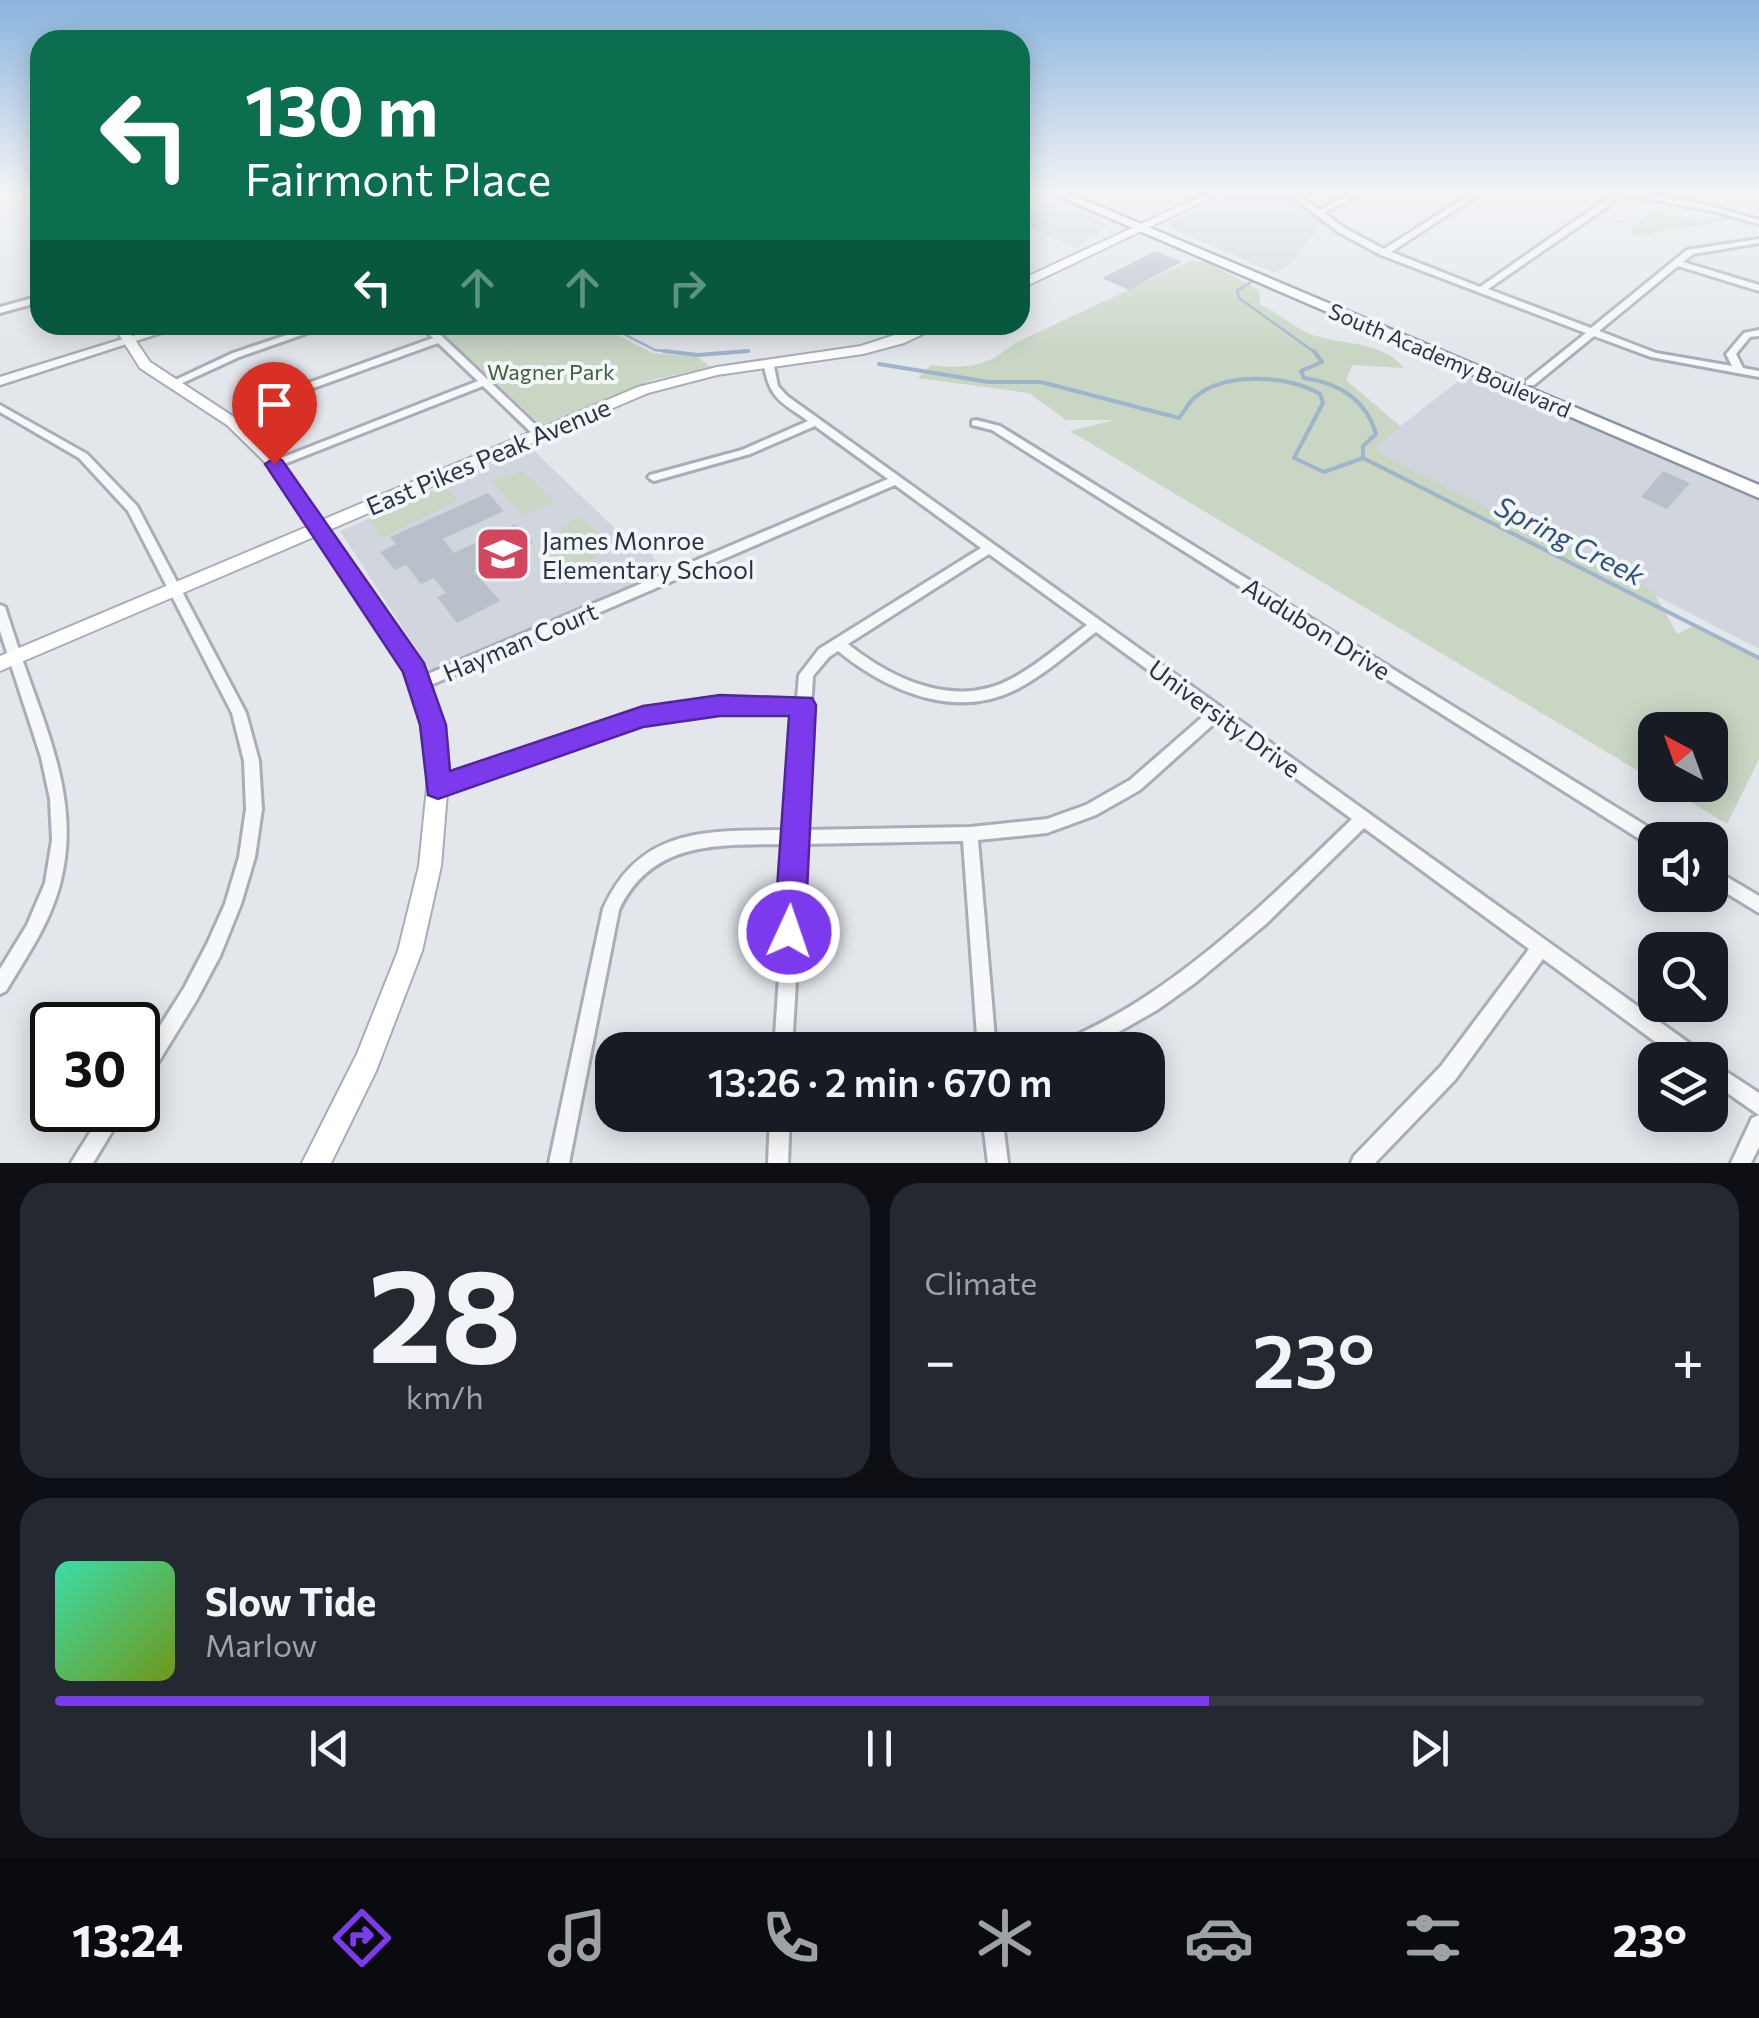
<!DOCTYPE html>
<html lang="en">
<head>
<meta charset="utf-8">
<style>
  :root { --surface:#171b24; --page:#242831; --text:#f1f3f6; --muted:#9ea1a6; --line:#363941; --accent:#7c3aed }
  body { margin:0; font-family:Commissioner,sans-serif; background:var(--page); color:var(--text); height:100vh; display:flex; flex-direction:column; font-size:38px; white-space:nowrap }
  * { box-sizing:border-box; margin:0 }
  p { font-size:32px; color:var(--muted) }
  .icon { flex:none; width:55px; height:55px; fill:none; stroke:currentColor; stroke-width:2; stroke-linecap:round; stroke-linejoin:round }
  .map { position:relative; height:1163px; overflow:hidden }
  .details { display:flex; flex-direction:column; gap:20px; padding:20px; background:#0d0f14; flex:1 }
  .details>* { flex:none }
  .banner { position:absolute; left:30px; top:30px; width:1000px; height:305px; border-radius:30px; box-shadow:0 5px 25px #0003; background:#0b6e4f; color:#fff; overflow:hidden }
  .needle { width:65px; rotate:319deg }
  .fabs { position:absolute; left:1638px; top:712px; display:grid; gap:20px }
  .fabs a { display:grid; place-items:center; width:90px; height:90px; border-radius:20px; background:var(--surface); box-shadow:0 5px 25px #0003; font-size:50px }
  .speed { position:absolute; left:30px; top:1002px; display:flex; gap:20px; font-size:50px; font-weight:700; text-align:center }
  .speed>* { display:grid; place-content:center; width:130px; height:130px; border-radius:50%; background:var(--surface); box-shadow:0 5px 25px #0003; line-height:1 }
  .speed .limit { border:5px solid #111; border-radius:15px; background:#fff; color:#111 }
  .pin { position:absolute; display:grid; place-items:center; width:85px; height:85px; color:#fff; margin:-102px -42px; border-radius:50% 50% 50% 0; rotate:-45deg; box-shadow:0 0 10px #0007 }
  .pin .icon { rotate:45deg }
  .me { position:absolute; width:110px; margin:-55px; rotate:3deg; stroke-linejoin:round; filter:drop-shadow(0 0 8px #0008) }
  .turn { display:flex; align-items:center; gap:35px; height:210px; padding:0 50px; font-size:45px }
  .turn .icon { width:130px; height:130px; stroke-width:2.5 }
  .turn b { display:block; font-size:70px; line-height:85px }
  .lanes { display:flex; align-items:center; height:95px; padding:0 50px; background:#0003; justify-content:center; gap:50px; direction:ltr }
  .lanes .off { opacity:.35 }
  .big { font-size:75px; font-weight:600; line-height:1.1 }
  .details .card { flex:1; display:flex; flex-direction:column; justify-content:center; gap:15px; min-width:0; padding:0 35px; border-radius:30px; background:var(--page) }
  .details .dial { align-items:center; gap:0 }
  .dial b { font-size:130px; line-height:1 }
  .song { display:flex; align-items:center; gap:30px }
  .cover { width:120px; height:120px; border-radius:15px; background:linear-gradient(135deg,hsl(160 70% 55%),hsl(80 70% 35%)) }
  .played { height:10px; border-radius:5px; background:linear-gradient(90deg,var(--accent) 70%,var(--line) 70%) }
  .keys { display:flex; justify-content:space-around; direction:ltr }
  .heat { display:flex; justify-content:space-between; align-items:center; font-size:55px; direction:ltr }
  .details .tiles { flex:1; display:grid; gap:20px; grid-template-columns:1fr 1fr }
  .card:last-child { grid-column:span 2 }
  .trip { position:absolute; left:595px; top:1032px; width:570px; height:100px; border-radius:30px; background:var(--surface); box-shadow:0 5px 25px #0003; font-weight:600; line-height:100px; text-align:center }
  .tab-bar { display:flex; height:160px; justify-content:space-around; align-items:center; background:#090b0e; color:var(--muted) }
  .tab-bar .icon { width:70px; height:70px }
  .tab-bar .on { color:var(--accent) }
  .tab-bar b { font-size:45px; color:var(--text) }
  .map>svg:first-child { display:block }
</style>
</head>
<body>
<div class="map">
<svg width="1759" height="1163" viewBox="0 0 1759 1163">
  <rect width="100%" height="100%" fill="#e3e7ec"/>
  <path fill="#d1d6de" d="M1235,191H1282L1324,221L1290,264L1275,273L1171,228L1170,223Z
    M1057,199L1106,224V228L1075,248L1020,223V214Z
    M1470,372L1759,497V649L1380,453L1376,445Z
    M530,447L625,538L637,534L665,574L431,671L340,531Z"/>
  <path fill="#c9d6c4" d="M1652,212L1699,221L1737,216C1706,229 1672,225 1640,237L1631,233L1634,226L1598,215L1637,225Z
    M1191,261L1207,262L1259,290L1260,305C1279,312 1297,331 1316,336C1346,345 1382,341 1404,368L1352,365L1346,380L1401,427L1377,445L1380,453L1653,591L1677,634L1697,624L1759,658V759L1727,824L1662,785H1710V730H1655V781L1070,431L1115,420H1066L1029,393L918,378L931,365C968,369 986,367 1015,343Z
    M434,325H597L653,353L698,357L710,367L652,380L541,425Z
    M522,471L554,502L524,516L491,481Z
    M446,487L458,500L382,538L369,521Z
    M579,517L612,541L611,548L568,573L555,561C548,540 561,526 579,517Z"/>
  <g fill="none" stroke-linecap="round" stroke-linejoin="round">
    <path stroke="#9eb5cc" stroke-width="2.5" d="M1251,282L1237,291L1239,298L1317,354
      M606,325L655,350L686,354
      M716,354L749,351"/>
    <path stroke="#9eb5cc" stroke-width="4" d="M664,351L698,355L748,351
      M1314,351L1322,362L1301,371L1304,378C1338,383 1366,399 1376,434L1363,446V458
      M879,364L989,382H1041L1179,418C1184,412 1188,404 1194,398C1224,371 1288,375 1320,394L1323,403L1294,458L1324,472L1363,458
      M1363,458L1759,658"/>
  </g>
  <path fill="#bac0ca" d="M1155,251L1182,262L1129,290L1102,278Z
    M1663,471L1690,483L1667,509L1641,497Z
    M488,493L504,511L443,539L454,553L515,524L533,543L474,571L500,601L457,623L437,597L446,593L434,578L421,584L406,565L395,570L380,552L396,544L390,537Z"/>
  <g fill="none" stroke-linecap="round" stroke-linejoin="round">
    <g stroke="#a8aeb7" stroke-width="6">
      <path id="minor" d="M1285,191H1293L1319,210L1356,191H1365L1324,213L1346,229L1384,249L1475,191H1484L1391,252L1480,287L1605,200L1611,191C1657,191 1715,207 1759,220V224L1714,211L1617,193L1611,204L1488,289L1591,328L1687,250L1759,239V243L1693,254L1683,262L1759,285V291L1678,266L1599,331L1656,353L1732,366L1726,354L1728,352L1744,333L1759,330V336L1750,337L1736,354L1743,368L1759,371V377L1651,357L1594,336L1534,385H1526V381L1586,333L1381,255L1340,233Z
        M40,296V302L0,313V307Z
        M316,325H330L239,357L178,385L174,386L169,383L233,353Z
        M420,325H430L543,432V436H535L483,386L279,466H271L270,464L271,462L478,381L438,343L283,399L236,424L232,425L227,422L275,395L433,338Z
        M769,363L774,366L778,386L787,396L1703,1053L1705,1060H1680L1543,959L1455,1080L1375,1163H1351L1354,1156L1441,1066L1529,949L1364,828L1266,924L1195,983L1157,1010L1087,1050H1058L1060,1043C1090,1029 1120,1014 1148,995C1223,945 1287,882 1352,819L1217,721L1140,790L1096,815L1047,833L978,840L996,1050H978L963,841L804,844L792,1050H774L788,844C721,845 652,839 619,910L569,1163H549L603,909C640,825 710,831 789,830L797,711H720L643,723L438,793L433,792L430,787L433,782L643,711L720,699H797L799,675L819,649L981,548L895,485L426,687L421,688L416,687L414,683L416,679L888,479L815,426L750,454L654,481L650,479L648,477L650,475L742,450L808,421C782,402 770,400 764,366ZM989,554L1087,625C1062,643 1038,665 1011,679C956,709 893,680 848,644ZM1096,632L1207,713L1130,780L1086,805L1047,819L970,827L804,830L813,676L829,657L838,651C888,692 958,721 1019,688C1047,673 1071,651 1096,632Z
        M0,405L87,454L137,506L246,713L259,761L262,809L255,857L241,904L220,956L196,1001L145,1084L138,1086V1061L184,988L207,944L225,904L239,857L246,809L244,761L232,713L128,511L79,458L0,412Z
        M976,420L1000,426L1661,835L1663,840H1655V847L1649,845L992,430L972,425V421Z
        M0,605L5,607L6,610C14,635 22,659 31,684C54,748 78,811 61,880C52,920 27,956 6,991L0,994V969L27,925L45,883L52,840L50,799L41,757L0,631Z
        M1710,867L1759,896V913L1710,883Z
        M1710,1061L1759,1093V1115L1710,1081Z
        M104,1110H125L93,1163H71Z
        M770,1115H790L788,1163H768Z
        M982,1115H1002L1008,1163H988Z
        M1759,1115V1147L1751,1163H1731L1752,1118Z"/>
    </g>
    <g stroke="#a8aeb7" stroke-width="5">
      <path id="tertiary" d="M168,325H185L0,385V377Z"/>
    </g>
    <g stroke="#a8aeb7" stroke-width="4">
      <path id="secondary" d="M1212,191H1225L1020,289V280Z
        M113,325H125L150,362L237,419L280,461L322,520L638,387L717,367L861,346L925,325H942L904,343L863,354L717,375L648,393L329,530L415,653L443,725L449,768L441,866L422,951L376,1071L331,1163H302L357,1054L398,951L419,866L429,768L423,725L397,655L316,536L0,671V656L309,526L270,467L227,425L140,368Z"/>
    </g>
    <g stroke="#8a94a3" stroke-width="5">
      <path id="trunk" d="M1047,191H1063L1759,485V498Z"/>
    </g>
    <use href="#minor" fill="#f6f8fa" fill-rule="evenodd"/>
    <use href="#tertiary" fill="#f6f8fa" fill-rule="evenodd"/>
    <use href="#secondary" fill="#fff" fill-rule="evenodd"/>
    <use href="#trunk" fill="#fff" fill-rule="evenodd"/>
  </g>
  <linearGradient id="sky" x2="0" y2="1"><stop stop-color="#8ab4dd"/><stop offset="0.54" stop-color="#f2f4f6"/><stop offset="1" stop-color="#f2f4f6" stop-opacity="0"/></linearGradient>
  <rect width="1759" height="354" fill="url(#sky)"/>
  <path fill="#7c3aed" stroke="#51269a" stroke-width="2.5" d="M274,458L282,460L424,663L446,725L450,771L643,706L720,695L812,698L816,705L805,932L800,943L789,947L778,943L774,932L789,716H720L643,727L438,799L428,795L420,725L403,672L265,464Z"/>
  <defs>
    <g id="school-square" transform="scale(2.875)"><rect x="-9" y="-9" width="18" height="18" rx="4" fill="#d2475d" stroke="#f3f6f9"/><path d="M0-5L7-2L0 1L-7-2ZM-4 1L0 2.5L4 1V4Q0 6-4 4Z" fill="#fff"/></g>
  </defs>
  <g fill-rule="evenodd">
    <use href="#school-square" x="503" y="554"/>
  </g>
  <g text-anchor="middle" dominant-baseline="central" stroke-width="8" stroke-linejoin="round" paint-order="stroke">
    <g font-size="22" fill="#2b3445" stroke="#f3f6f9">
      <text transform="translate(1450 360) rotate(23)">South Academy Boulevard</text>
    </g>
    <g font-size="22" fill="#3f6137" stroke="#f3f6f9">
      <text x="551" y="371">Wagner Park</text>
    </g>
    <g font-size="25" fill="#2b3445" stroke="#f3f6f9">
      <text transform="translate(488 456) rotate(-23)">East Pikes Peak Avenue</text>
      <text transform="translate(1317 628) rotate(32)">Audubon Drive</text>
      <text transform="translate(520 641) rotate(-23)">Hayman Court</text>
      <text transform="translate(1225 718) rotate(36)">University Drive</text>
    </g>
    <g font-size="25" fill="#2b3445" stroke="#f3f6f9" text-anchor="start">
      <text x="542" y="540">James Monroe<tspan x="542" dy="29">Elementary School</tspan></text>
    </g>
    <g font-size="28" font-style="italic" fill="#33537a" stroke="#f3f6f9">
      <text transform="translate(1570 540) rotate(27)">Spring Creek</text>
    </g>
  </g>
</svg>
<div class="fabs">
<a><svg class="needle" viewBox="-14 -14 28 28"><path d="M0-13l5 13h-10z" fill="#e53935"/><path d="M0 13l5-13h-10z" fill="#9ea1a6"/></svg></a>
<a><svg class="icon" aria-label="sound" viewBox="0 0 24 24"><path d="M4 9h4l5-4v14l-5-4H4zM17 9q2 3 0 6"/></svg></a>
<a><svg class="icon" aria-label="search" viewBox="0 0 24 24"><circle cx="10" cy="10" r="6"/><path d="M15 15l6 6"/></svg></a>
<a><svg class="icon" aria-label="layers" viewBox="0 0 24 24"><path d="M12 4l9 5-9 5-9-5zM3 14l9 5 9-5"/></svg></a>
</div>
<div class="speed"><div class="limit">30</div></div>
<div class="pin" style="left:274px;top:464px;background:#d93025"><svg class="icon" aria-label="arrive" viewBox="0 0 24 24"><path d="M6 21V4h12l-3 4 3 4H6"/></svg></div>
<svg class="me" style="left:789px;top:932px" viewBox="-20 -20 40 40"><circle r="17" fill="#7c3aed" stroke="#fff" stroke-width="3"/><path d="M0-11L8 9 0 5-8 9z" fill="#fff"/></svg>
<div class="trip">13:26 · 2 min · 670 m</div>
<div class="banner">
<div class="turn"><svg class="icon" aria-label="left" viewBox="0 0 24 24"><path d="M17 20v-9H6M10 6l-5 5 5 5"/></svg><div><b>130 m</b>Fairmont Place</div></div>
<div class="lanes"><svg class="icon" aria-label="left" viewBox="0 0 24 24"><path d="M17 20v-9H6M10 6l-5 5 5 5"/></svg><svg class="icon off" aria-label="ahead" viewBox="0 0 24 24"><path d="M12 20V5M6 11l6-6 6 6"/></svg><svg class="icon off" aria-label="ahead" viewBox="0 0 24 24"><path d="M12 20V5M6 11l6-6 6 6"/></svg><svg class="icon off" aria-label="right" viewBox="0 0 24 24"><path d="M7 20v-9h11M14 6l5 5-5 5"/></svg></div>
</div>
</div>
<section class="details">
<div class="tiles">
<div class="card dial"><b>28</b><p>km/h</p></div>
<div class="card"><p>Climate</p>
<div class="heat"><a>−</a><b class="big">23°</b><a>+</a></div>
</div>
<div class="card">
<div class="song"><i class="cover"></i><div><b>Slow Tide</b><p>Marlow</p></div></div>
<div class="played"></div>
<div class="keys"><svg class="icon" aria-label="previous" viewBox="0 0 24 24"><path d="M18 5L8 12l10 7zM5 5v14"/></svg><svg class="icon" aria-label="pause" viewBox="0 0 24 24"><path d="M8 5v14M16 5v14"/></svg><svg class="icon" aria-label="next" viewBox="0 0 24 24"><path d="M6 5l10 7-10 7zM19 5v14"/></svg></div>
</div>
</div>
</section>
<nav class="tab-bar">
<b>13:24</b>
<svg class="icon on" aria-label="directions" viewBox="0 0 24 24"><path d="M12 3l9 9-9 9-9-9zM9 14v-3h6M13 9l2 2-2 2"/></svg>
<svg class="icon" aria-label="music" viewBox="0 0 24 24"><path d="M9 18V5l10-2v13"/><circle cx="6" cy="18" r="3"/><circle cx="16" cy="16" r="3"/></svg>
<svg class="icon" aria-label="phone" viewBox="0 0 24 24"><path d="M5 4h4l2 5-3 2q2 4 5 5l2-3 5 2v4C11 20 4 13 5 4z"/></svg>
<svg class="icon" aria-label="climate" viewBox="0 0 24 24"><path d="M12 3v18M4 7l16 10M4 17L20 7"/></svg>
<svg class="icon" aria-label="car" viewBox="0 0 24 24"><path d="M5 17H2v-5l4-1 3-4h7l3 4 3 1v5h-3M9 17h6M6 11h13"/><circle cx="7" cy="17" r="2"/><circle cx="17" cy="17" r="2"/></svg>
<svg class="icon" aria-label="filters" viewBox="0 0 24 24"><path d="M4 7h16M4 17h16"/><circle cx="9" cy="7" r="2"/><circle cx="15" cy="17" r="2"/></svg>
<b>23°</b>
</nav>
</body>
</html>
